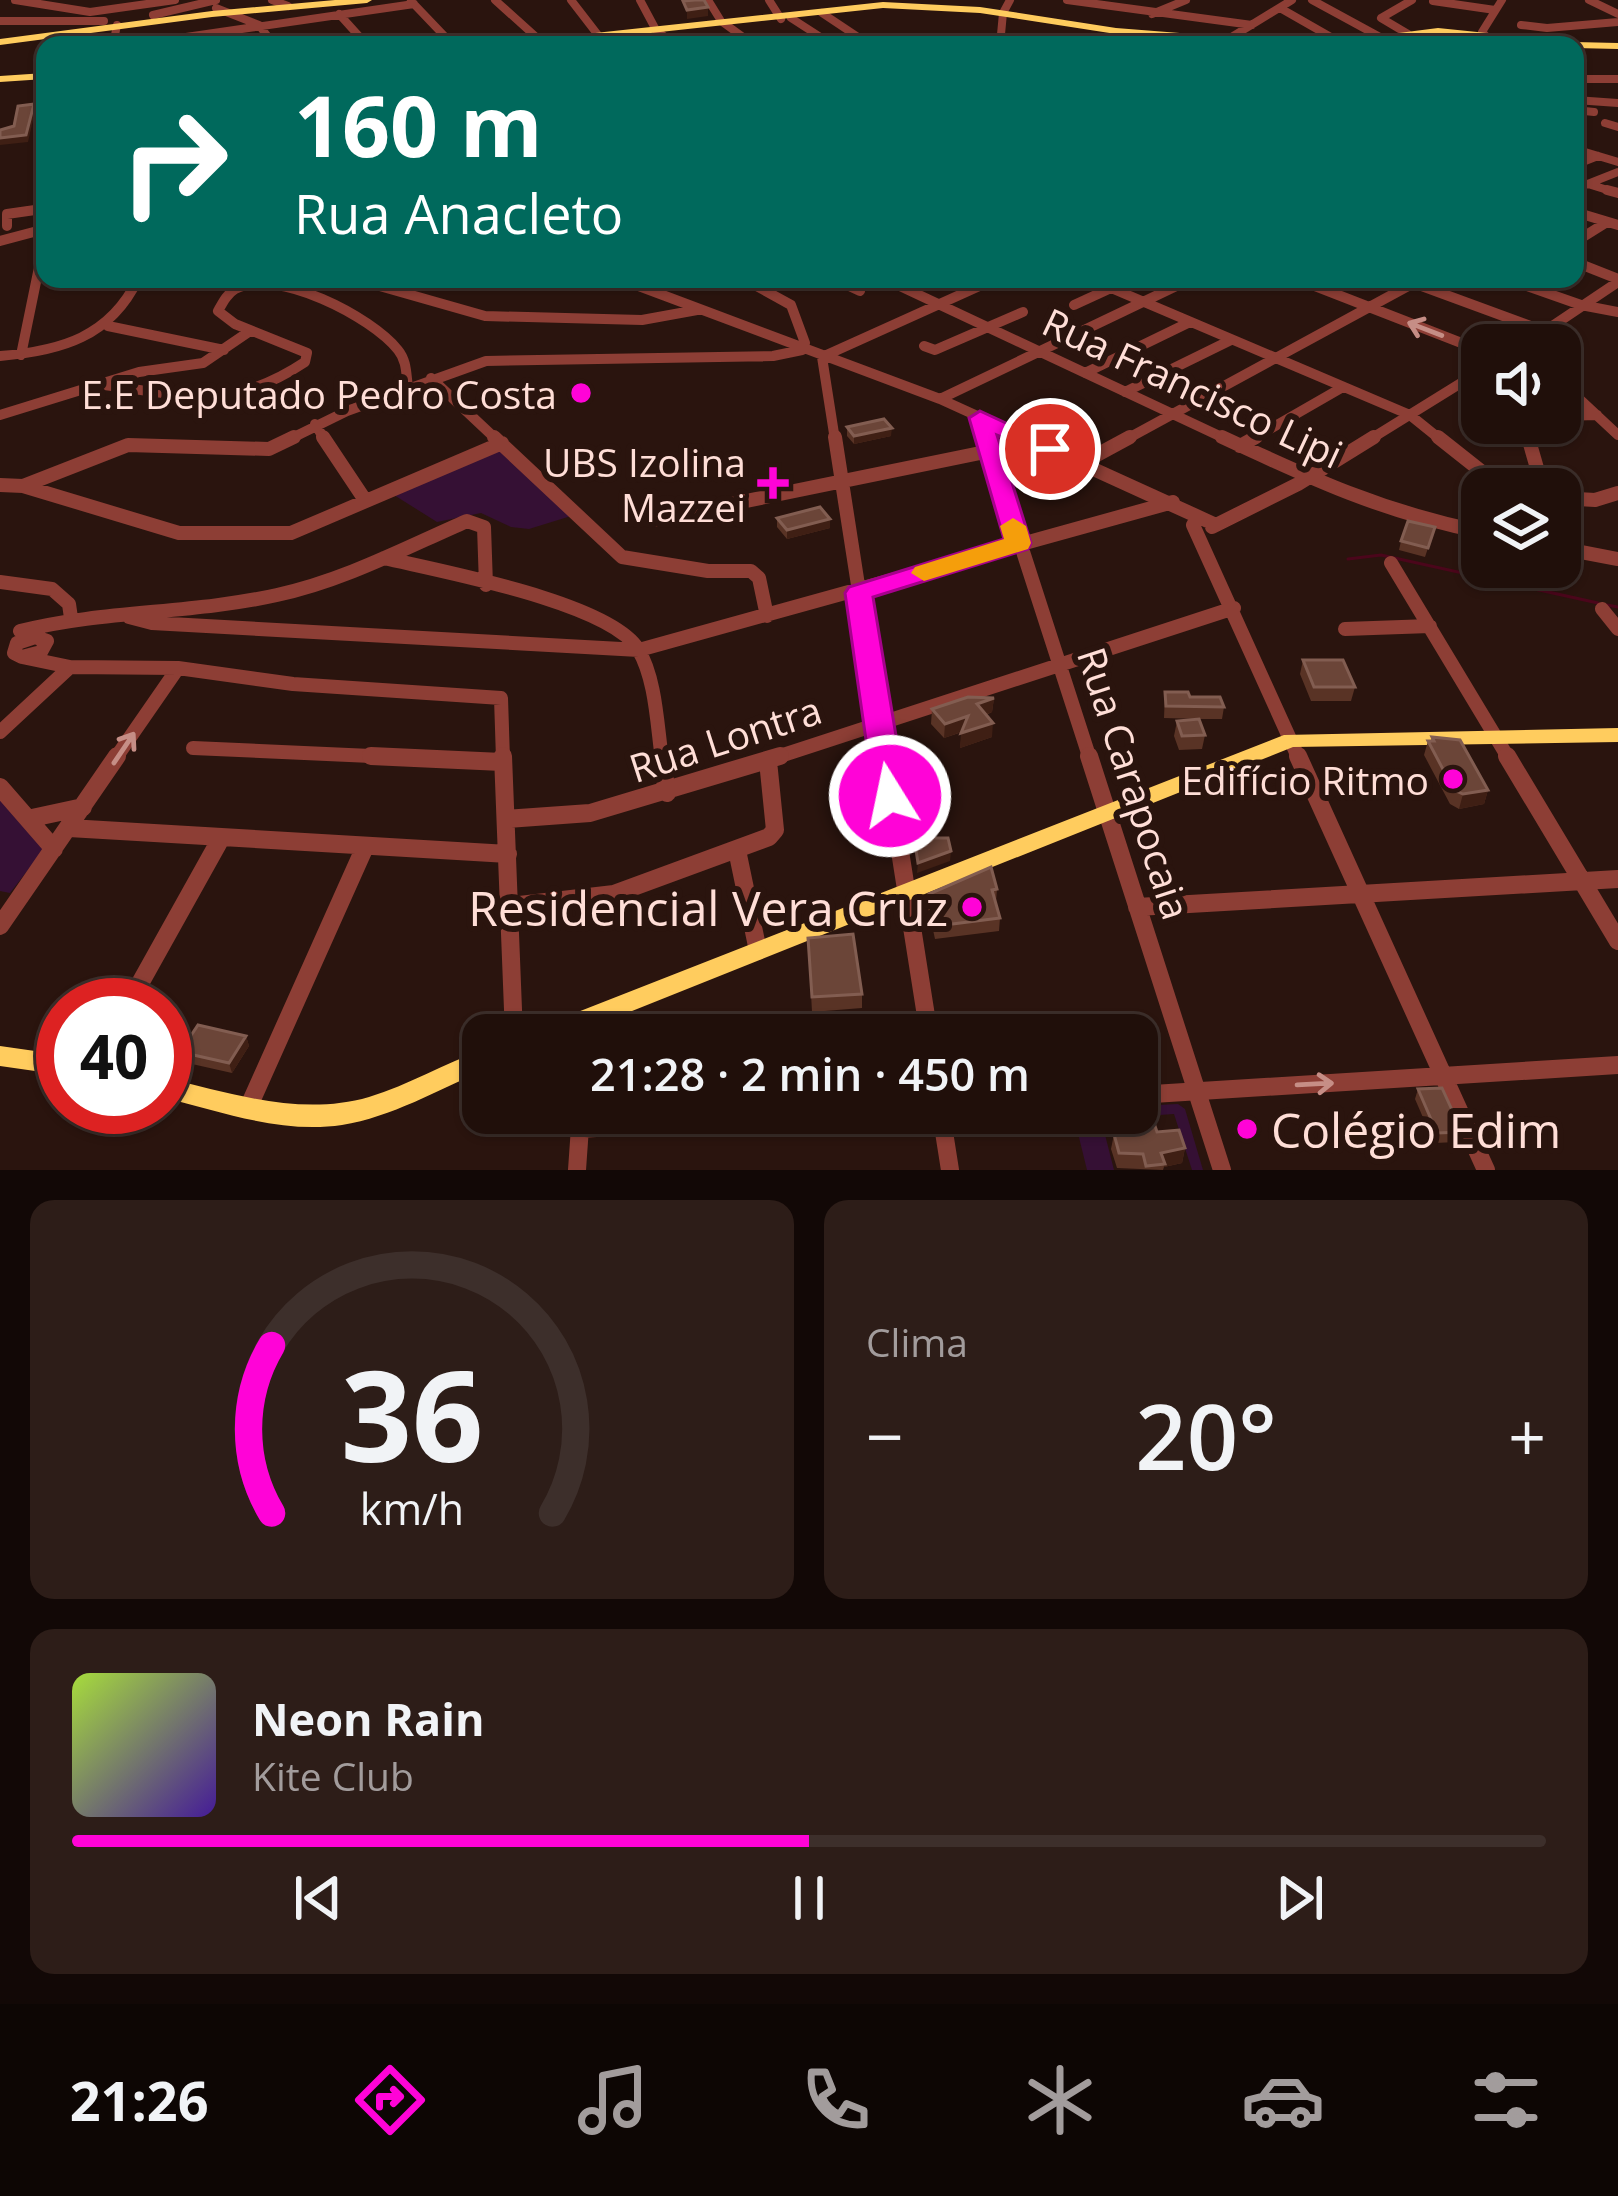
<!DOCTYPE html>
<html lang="pt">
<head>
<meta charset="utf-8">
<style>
  :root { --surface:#200f0a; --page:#2d1d18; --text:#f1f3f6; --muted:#a29c9c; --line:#3d2f2b; --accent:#ff03d7 }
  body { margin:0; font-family:"Open Sans",sans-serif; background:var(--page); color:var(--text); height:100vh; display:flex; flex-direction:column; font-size:45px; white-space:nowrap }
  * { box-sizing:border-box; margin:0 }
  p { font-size:39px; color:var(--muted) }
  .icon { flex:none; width:66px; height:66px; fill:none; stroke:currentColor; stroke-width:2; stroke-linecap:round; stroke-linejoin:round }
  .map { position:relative; height:1170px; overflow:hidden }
  .panel { display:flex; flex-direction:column; gap:30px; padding:30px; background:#120806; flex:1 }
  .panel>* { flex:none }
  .guide { position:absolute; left:36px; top:36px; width:1548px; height:252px; border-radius:24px; box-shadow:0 3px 9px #0004,0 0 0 3px var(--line); background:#00695c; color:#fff; overflow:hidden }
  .buttons { position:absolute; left:1461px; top:324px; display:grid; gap:24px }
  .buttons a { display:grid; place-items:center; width:120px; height:120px; border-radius:24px; background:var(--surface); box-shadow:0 3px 9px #0004,0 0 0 3px var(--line); font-size:60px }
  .speed { position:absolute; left:36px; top:978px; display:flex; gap:24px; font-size:60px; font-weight:700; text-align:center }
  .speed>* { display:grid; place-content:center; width:156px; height:156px; border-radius:50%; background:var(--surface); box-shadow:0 3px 9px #0004,0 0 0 3px var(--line); line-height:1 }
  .speed .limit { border:18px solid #d22; background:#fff; color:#111 }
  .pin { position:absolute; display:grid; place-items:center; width:102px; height:102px; color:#fff; margin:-51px; border:6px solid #fff; border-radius:50%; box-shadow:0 3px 12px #0007 }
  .me { position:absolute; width:132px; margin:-66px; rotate:350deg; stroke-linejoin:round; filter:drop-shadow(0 0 9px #0008) }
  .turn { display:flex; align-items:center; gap:42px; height:252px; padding:0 60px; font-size:54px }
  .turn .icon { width:156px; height:156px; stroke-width:2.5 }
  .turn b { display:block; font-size:84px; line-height:102px }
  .big { font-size:90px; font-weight:600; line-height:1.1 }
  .panel .card { flex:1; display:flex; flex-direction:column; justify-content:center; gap:18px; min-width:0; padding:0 42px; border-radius:24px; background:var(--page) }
  .panel .dial { align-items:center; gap:0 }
  .dial svg { height:312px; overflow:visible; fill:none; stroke:var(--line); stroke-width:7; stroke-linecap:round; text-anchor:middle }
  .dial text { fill:var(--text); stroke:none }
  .song { display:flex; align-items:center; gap:36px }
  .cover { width:144px; height:144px; border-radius:18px; background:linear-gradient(135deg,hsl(80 70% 55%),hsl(260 70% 35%)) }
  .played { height:12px; border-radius:6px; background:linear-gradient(90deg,var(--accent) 50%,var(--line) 50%) }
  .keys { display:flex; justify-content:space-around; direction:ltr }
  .heat { display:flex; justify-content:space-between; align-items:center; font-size:66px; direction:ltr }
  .panel .tiles { flex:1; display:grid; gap:30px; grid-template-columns:1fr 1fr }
  .card:last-child { grid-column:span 2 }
  .trip { position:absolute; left:462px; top:1014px; width:696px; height:120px; border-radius:24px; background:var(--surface); box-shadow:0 3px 9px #0004,0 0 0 3px var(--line); font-weight:600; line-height:120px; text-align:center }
  .menu { display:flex; height:192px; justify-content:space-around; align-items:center; background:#0d0604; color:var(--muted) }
  .menu .icon { width:84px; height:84px }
  .menu .active { color:var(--accent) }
  .menu b { font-size:54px; color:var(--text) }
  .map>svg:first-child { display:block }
</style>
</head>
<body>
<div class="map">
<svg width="1618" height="1170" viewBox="0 0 1618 1170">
  <rect width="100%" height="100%" fill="#2a140e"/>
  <path fill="#351034" d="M501,449L571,516L529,529L511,527L481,513L437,522L394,495Z
    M0,794L48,844L10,893L0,891Z
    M1178,1104L1185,1109L1203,1170H1192L1174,1114L1101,1119L1114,1170H1087L1073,1113H1137V1106Z"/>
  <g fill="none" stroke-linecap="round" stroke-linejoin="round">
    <path stroke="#4b061b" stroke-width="3" d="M1348,559L1381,555L1598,603
      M1607,605L1618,607"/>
    <path stroke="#8d3e35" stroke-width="8" d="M15,0L90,12L175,0
      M272,0L288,6
      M495,0L545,45
      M571,0L598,35
      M640,0L656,30L675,45
      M708,0L721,21L754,45
      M769,0L781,19
      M1067,0L1252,25
      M1312,0L1380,37
      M1589,0L1618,14
      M411,1L453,45
      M1433,1L1495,10
      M216,8L259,25L274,45
      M1280,8L1343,44
      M822,13L870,45
      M339,14L367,45
      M1152,14L1186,0
      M153,15L216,0
      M791,18L822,38
      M0,21H104
      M1521,25L1547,28L1618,22
      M1408,34L1381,18L1412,0
      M918,38L1093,45
      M113,45L117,25
      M131,45L414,4
      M1000,45L1003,13L1010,0
      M1227,45L1230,38L1292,0
      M1495,45L1482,32L1502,0
      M1575,79H1618
      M1575,100L1618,103
      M1575,110L1594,112
      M1605,123L1618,127
      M1575,149L1618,162
      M1575,165L1598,156
      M1588,184L1617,193
      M1575,189L1618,172
      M41,193L45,119"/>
    <path stroke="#8d3e35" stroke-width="10" d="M1607,190L1618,193
      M1575,212L1618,225
      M7,226V214L42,209
      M0,241L45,229
      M1575,242L1607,222
      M1575,262L1618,279
      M355,279L485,316L642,320L697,310
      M620,279L940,399L1030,440
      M744,279L791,305L805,343L802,350
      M834,279L860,291
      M885,279L1228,440
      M1090,279L1410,415L1441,440
      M1297,279L1482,351
      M1507,279L1581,305L1618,312
      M1408,281L1544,331
      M1074,305L1111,288
      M108,326L224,350
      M1524,345L1618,282
      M924,346L935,350L1023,312
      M21,355L44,243L41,190
      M0,356C61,351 110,337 138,279
      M822,357L835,440
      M822,357L995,279
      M1085,373L1190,322
      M431,378L497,440
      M1560,381L1618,435
      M96,384C182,394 227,414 305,362L307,353L235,324L218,311C223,302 227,294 235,289C276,267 372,317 398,350C407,361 406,374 408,387
      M1125,392L1231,340
      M940,399L1191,279
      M0,415L139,372L203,363L250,331
      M1560,416L1597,415
      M980,418L987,440
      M315,424L325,440
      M288,440L347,411L486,361L773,356L802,350
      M1125,440L1421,279
      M1251,440L1343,387
      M1369,440L1482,370
      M1529,440L1530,423"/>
    <path stroke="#8d3e35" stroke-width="14" d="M323,437L365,500
      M494,437L622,557L708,571H751L759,578L767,616
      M835,437L885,759
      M986,437L1090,759
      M1023,437L1214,524
      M1222,437C1312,479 1383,512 1482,532
      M1438,437L1486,475L1521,489
      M1528,437L1543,489
      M1240,446L1256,437
      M1082,463L1130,437
      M0,485L23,486L179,533H291L502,443
      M23,486L128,445L269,449L294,437
      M1560,498L1595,500L1618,493
      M653,520L990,451
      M1193,525L1299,759
      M1212,527L1298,484L1374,437
      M1560,548L1618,559
      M384,558C439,571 609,602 638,649C656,679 657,725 662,759
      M1391,563L1509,759
      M0,582L52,589L69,604L71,618
      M1602,609L1618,629
      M129,617L152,623L639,650L1173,502
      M1345,629L1430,626
      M20,631C104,610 192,614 277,595C343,581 405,548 467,521L484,527L486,585
      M35,637L47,641L41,652L22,657L14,653L17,643Z
      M22,657L70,667L178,668L293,684L501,698L503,759
      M0,732L70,667
      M193,748L438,759
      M115,759L178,668
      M771,759L1234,608"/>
    <path stroke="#8d3e35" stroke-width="18" d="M371,756L502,762
      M503,756L514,1035
      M661,756L667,793
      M885,756L929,1035
      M1089,756L1222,1170
      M1298,756L1486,1170
      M1507,756L1618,941
      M0,787L54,849
      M32,818L83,807
      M506,819L590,813L780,756
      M69,828L508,854
      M737,850L758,951
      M511,906L614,894L769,837L775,830L768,761
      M1137,907L1618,879
      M0,926L117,756
      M138,987L220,840
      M1137,1095L1618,1065
      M249,1106L364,849
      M941,1113L950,1170
      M580,1129L844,1113
      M577,1170L581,1113"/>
    <path fill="#ffcc5e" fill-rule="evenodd" d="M335,0H372L367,3L212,17L0,45V39L212,11Z
      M883,2L980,7L1116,28L1296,42L1301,45H1257L1116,34L980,13L883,8L540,45H507L512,42Z
      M1438,28L1574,42L1618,43V49L1575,48V45C1529,45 1478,32 1435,34C1397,36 1361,45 1323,45L1328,42Z
      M45,73V79L0,82V76Z
      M1618,728V742L1293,747L572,1035H534L537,1028L1284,735Z
      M0,1046L63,1055V1075L0,1066Z
      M483,1050V1071C437,1090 392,1117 342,1125C282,1134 222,1112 165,1098V1078C232,1093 300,1117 369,1097C409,1085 444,1063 483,1050Z"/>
  </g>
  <path fill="#593325" d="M847,427L891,436L854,444L847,436Z
    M777,518L830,519V528L787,539L777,527Z
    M1435,527L1425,557L1399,550L1401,541Z
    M1303,660L1355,687L1351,701H1311L1300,674Z
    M1165,692L1224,707L1222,719H1199L1205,735L1202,749L1179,750L1174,736L1177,721L1198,719L1164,718Z
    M994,698L992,712L986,715L992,737L960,748L962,732L944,738L931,724L932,709Z
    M1432,737L1488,790L1484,804L1459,809L1450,804L1424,755L1428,741H1431Z
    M997,889L996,902L1000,918L999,931L935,939L928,907L929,894Z
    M808,938L862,994V1008L812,1012Z
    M246,1036L249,1046L232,1073L183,1062L180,1052Z
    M1418,1089L1462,1132L1458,1142L1434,1143L1415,1099Z
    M1133,1119L1185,1148L1182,1163L1164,1167L1163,1170L1117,1168L1111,1149L1114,1134L1130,1132Z"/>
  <path fill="#3f1f14" d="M708,7V16L687,19V10Z
    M34,104L35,111L28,142L0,145V138L26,135Z
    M892,428L891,436L854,444V436Z
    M830,519V528L787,539V530Z
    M994,698L992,712L976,718L977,704Z
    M968,716L967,730L944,738L945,724Z
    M993,723L992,737L960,748L961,733Z
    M1488,790L1484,804L1459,809L1463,794Z
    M951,851L950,861L917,873L918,863Z
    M246,1036L249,1046L232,1073L229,1063Z
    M1185,1148L1182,1163L1164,1167L1161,1153Z"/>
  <path fill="#6b4538" stroke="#825d51" stroke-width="3" d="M695,0H704L708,7L687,10L683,1Z
    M516,41L519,45H489Z
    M34,104L26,135L0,138V130L14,126L18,106Z
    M884,419L892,428L854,436L847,427Z
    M820,507L830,519L787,530L777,518Z
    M1408,521L1435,527L1428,548L1401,541Z
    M1303,660H1343L1355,687H1314Z
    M1165,692H1188L1190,697H1220L1224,707L1166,706Z
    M968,697L994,698L977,704L993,723L961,733L968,716L945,724L932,709Z
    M1199,719L1205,735L1182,736L1177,721Z
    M1432,737L1460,740L1488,790L1463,794L1454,790L1428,741H1434Z
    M913,831H923L924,838H948L951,851L918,863Z
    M991,867L997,889L992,890L1000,918L936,926L929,894Z
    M853,934L862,994L812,997L808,938Z
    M198,1025L246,1036L229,1063L180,1052Z
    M1442,1088L1462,1132L1437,1133L1418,1089Z
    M1152,1117L1157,1132L1179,1130L1185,1148L1161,1153L1165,1164L1146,1166L1143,1154L1119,1153L1114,1134L1137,1132L1133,1119Z"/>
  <defs><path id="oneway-shaft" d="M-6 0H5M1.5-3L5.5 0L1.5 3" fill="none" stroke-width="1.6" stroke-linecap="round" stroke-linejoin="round" transform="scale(3)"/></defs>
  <g stroke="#c68e86">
    <use href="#oneway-shaft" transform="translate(1425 329) rotate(-159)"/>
    <use href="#oneway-shaft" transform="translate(124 748) rotate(-56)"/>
    <use href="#oneway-shaft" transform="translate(1315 1084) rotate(-3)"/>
  </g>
  <path fill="#ff03d7" stroke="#a6028c" stroke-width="3" d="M980,411L1062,449L1050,457L997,435L1031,543L1028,549L873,597L906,796L902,804H879L874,796L845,593L849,587L1004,539L969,418Z"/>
  <path fill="#f59e0b" d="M1013,518L1026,526L1031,543L1028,549L924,581L911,573L915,567L1004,539L1000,526Z"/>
  <g fill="#ff03d7" stroke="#2a140e" stroke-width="4.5">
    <circle cx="581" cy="393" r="12"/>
    <path d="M767 465h12v12h12v12h-12v12h-12v-12h-12v-12h12z"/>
    <circle cx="1453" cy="779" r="12"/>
    <circle cx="972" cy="907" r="12"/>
    <circle cx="1247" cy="1129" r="12"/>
  </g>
  <g text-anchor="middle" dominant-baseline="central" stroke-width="12" stroke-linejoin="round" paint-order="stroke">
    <g font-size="39" fill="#ffded7" stroke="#2a140e">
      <text transform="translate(1193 387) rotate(25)">Rua Francisco Lipi</text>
      <text transform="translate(725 738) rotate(-18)">Rua Lontra</text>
      <text transform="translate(1135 783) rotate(72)">Rua Carapocaia</text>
    </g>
    <g font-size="39" fill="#ffded7" stroke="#2a140e" text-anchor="end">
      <text x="557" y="393">E.E Deputado Pedro Costa</text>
      <text x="746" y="461">UBS Izolina<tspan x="746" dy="45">Mazzei</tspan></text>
      <text x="1429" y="779">Edifício Ritmo</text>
    </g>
    <g font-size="48" fill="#ffded7" stroke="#2a140e" text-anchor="end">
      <text x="948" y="907">Residencial Vera Cruz</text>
      <text x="1271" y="1129" text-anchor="start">Colégio Edim</text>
    </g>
  </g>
</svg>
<div class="buttons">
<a><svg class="icon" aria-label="sound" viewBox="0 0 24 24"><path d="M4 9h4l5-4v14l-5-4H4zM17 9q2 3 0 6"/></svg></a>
<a><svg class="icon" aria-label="layers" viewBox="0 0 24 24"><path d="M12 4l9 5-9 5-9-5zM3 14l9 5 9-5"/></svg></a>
</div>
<div class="speed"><div class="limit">40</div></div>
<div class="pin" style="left:1050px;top:449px;background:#d93025"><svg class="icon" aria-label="arrive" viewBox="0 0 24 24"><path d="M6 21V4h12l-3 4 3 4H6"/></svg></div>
<svg class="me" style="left:890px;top:796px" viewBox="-20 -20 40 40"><circle r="17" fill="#ff03d7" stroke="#fff" stroke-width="3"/><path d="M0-11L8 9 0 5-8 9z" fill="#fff"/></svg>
<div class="trip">21:28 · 2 min · 450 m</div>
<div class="guide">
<div class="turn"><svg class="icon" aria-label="right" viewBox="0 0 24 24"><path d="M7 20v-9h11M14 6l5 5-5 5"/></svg><div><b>160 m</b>Rua Anacleto</div></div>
</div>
</div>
<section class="panel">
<div class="tiles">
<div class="card dial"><svg viewBox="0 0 100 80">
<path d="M14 69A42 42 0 1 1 86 69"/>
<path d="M14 69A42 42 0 0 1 14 26" stroke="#ff03d7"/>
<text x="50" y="56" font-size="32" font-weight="700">36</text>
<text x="50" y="72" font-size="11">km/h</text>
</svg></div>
<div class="card"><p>Clima</p>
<div class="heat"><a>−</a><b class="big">20°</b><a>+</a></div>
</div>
<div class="card">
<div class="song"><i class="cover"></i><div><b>Neon Rain</b><p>Kite Club</p></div></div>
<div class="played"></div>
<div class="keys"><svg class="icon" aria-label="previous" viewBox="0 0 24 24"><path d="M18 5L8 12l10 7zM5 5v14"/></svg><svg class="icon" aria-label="pause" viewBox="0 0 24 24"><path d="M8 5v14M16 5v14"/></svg><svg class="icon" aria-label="next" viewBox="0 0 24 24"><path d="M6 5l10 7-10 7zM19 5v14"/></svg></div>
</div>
</div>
</section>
<nav class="menu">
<b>21:26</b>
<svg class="icon active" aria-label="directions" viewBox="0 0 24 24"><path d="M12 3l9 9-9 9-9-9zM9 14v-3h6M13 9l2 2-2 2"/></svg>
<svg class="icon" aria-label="music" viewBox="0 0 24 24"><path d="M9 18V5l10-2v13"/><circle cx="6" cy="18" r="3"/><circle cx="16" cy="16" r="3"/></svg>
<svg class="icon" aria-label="phone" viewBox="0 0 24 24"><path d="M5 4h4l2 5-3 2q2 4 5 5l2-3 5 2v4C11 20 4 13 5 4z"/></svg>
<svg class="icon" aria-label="climate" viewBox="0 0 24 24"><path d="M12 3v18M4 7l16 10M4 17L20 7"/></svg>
<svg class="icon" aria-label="car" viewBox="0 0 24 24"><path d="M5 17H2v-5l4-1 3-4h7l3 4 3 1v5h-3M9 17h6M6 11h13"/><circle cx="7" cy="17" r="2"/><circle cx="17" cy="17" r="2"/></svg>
<svg class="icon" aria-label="filters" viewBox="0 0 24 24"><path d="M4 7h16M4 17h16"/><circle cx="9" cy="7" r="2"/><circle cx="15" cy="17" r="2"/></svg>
</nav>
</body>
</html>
